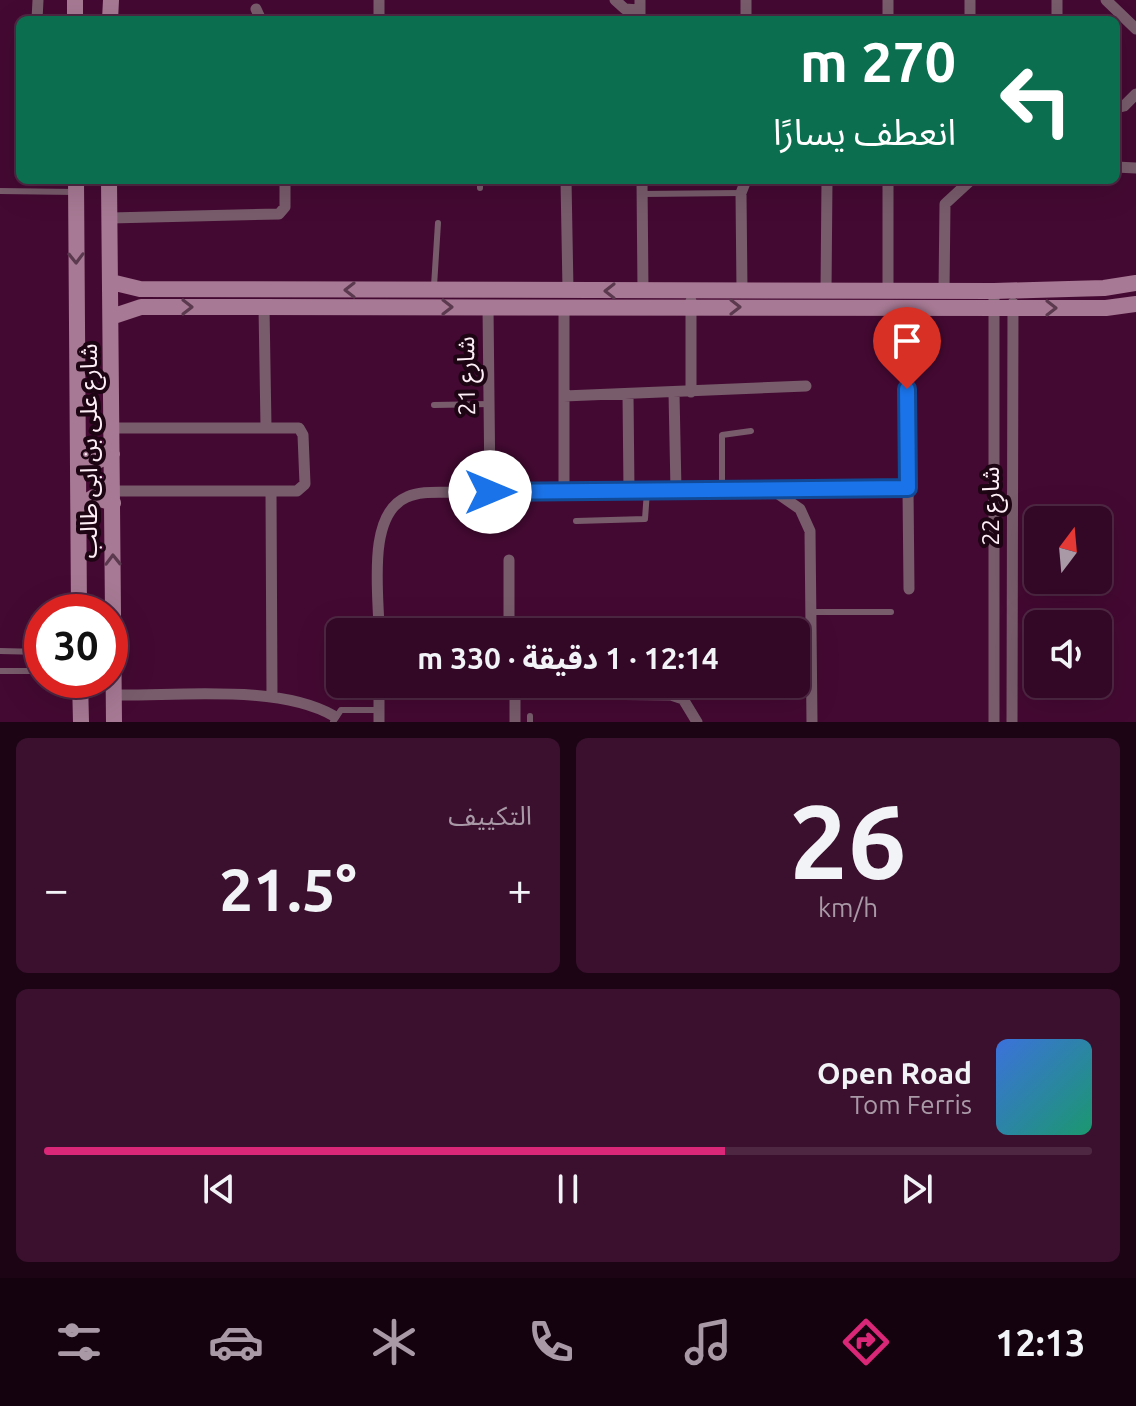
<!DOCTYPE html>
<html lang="ar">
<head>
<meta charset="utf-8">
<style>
  :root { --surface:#330726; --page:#3b102e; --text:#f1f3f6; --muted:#a999a7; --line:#4e2843; --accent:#db2777 }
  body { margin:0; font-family:Ubuntu,"Noto Sans Arabic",sans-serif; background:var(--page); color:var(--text); direction:rtl; height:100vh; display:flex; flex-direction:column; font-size:30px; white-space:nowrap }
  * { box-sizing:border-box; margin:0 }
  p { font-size:26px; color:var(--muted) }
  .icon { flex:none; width:44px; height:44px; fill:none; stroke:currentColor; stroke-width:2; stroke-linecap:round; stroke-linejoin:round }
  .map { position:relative; height:722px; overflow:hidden; direction:ltr }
  .drawer { display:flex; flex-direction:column; gap:16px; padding:16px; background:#1c0415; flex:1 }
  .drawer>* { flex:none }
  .hud { position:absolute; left:16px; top:16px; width:1104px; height:168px; border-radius:12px; box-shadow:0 8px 32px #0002,0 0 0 2px var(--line); direction:rtl; background:#0b6e4f; color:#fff; overflow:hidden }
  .needle { width:52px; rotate:16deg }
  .buttons { position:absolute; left:1024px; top:506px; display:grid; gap:16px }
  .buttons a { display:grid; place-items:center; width:88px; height:88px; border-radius:12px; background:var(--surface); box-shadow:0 8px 32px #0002,0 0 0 2px var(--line); font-size:40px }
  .speed { position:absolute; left:24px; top:594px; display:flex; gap:16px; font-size:40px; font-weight:700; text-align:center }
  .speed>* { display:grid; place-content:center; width:104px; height:104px; border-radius:50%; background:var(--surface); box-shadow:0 8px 32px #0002,0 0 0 2px var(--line); line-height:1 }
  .speed .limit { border:12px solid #d22; background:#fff; color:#111 }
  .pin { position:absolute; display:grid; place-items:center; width:68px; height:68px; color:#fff; margin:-82px -34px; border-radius:50% 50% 50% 0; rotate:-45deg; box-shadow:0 0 8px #0007 }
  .pin .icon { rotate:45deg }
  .me { position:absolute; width:88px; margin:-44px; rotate:90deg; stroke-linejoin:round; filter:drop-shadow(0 0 6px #0008) }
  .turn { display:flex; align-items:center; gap:28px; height:168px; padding:0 32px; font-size:36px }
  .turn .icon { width:104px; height:104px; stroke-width:2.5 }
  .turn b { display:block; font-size:56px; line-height:68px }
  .big { font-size:60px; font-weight:700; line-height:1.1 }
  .drawer .tile { flex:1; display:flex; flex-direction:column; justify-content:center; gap:12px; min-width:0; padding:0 28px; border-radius:12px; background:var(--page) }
  .drawer .dial { align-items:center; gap:0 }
  .dial b { font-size:104px; line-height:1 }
  .song { display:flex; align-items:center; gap:24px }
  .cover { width:96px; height:96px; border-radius:12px; background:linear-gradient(135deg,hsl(220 70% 55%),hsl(160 70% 35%)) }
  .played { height:8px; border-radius:4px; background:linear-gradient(90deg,var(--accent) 65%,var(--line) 65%) }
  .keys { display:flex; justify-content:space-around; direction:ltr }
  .heat { display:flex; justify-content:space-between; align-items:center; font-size:44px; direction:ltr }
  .drawer .tiles { flex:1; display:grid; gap:16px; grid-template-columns:1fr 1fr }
  .tile:last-child { grid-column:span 2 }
  .trip { position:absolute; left:326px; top:618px; width:484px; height:80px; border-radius:12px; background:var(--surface); box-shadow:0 8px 32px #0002,0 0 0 2px var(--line); font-weight:700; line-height:80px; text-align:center; direction:rtl }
  .tabs { display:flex; height:128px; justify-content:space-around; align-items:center; background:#14030f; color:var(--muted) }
  .tabs .icon { width:56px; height:56px }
  .tabs .on { color:var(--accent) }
  .tabs b { font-size:36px; color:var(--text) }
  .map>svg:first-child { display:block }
</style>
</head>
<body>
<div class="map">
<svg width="1136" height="722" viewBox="0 0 1136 722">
  <rect width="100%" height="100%" fill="#440932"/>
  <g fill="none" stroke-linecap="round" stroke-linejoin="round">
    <path stroke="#785c6c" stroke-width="6" d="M480,180V188
      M0,191L76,192
      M642,194L741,193
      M434,286L438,223
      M434,405L489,404
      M722,490V435L751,431
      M576,521L645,519L647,491
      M811,612H891
      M379,619L415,620L419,632
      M0,651L42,652
      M0,671H42
      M530,716V722
      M333,722L341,710H379"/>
    <path stroke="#785c6c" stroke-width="11" d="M615,0L625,9L639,10
      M746,0V20
      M888,0V20
      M970,0V20
      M1106,0L1136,29
      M256,9L261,20
      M37,20L38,0
      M379,20V0
      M640,20V0
      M1057,20V0
      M1116,108L1124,106L1136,94
      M1116,167L1136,168
      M566,180L568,290
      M642,180L643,291
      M888,180V291
      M110,218L279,214L285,207V180
      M742,291L741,193L746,180
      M944,291L945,204L971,180
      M826,292L827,180
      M691,301V392
      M264,307L266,427
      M488,307L490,492
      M564,307V492
      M907,389L909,589
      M674,393L676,490
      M628,394L629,491
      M564,396L806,386
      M112,428H299L303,435L305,484L297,491H112
      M271,491L272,697
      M774,491L800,509L810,531L812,722
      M509,560V632
      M379,632C379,595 366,514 407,497C422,490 441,493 458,492L908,488
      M379,692L671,695L683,699L697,722
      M515,693V722
      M114,695C179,696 279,684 334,716
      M379,722V684
      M994,722V291
      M1012,722L1013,303"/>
    <path stroke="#a77994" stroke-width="16" d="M75,20V0
      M110,20L111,0
      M76,180L79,612
      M109,180L114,722
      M111,282L140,289L994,291L1104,288L1136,283
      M111,317L141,307L1106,308L1136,304
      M78,455L97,461L112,454
      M79,507L94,497L113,503
      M80,680L81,722"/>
  </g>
  <defs><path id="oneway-chevron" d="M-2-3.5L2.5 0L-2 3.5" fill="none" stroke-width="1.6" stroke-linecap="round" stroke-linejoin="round" transform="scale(2)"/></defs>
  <g stroke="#5b394e">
    <use href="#oneway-chevron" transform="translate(76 258) rotate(89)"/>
    <use href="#oneway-chevron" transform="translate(350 290) rotate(-180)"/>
    <use href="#oneway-chevron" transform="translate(610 291) rotate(-180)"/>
    <use href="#oneway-chevron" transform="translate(187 307)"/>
    <use href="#oneway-chevron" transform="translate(447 307)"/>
    <use href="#oneway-chevron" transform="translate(735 307)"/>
    <use href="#oneway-chevron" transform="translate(1051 308)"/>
    <use href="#oneway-chevron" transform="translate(113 560) rotate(-91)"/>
  </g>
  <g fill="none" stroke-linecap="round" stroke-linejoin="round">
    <g stroke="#114b97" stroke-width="20">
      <path id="route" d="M490,492L908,488L907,389"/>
    </g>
    <use href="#route" stroke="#1a73e8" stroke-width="14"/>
  </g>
  <g text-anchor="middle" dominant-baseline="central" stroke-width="8" stroke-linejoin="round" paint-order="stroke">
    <g font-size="24" fill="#fdeef6" stroke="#1d0514">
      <text transform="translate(466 376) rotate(-91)">شارع 21</text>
      <text transform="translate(88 451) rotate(-90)">شارع على بن ابى طالب</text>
      <text transform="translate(990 506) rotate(-90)">شارع 22</text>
    </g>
  </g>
</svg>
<div class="buttons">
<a><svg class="needle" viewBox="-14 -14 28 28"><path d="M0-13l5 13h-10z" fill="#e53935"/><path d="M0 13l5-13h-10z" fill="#a999a7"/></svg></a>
<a><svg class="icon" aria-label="sound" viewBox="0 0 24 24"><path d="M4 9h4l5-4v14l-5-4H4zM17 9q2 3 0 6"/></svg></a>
</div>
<div class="speed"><div class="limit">30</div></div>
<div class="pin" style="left:907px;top:389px;background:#d93025"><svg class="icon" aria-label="arrive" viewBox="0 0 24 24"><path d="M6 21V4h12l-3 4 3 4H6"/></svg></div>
<svg class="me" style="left:490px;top:492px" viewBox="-20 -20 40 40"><circle r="19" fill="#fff"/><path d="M0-13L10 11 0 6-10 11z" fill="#1a73e8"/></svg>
<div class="trip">12:14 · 1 دقيقة · 330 m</div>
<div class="hud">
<div class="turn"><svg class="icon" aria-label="left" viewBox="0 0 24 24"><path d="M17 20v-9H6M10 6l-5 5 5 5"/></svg><div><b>270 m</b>انعطف يسارًا</div></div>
</div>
</div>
<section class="drawer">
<div class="tiles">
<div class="tile dial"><b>26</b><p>km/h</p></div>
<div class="tile"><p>التكييف</p>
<div class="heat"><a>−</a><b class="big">21.5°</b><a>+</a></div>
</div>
<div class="tile">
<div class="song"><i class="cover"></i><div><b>Open Road</b><p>Tom Ferris</p></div></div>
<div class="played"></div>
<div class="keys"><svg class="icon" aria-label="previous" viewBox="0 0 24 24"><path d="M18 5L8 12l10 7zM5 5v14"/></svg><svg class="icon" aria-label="pause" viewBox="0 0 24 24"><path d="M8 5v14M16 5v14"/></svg><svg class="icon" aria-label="next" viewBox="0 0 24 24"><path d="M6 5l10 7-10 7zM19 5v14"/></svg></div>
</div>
</div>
</section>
<nav class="tabs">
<b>12:13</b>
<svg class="icon on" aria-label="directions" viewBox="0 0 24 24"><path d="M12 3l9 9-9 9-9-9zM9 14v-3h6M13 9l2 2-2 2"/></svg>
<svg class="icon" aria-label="music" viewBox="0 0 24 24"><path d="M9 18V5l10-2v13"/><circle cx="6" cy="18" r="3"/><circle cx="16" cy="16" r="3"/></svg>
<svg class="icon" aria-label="phone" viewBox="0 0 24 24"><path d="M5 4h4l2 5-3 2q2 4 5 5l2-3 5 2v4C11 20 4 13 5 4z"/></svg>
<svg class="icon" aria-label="climate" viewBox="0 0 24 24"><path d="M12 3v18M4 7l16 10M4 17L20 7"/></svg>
<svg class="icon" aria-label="car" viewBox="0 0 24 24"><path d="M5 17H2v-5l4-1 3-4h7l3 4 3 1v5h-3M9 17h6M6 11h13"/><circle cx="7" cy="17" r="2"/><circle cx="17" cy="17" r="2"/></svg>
<svg class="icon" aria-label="filters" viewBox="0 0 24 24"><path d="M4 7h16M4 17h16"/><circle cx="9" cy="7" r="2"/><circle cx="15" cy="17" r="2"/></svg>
</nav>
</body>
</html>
